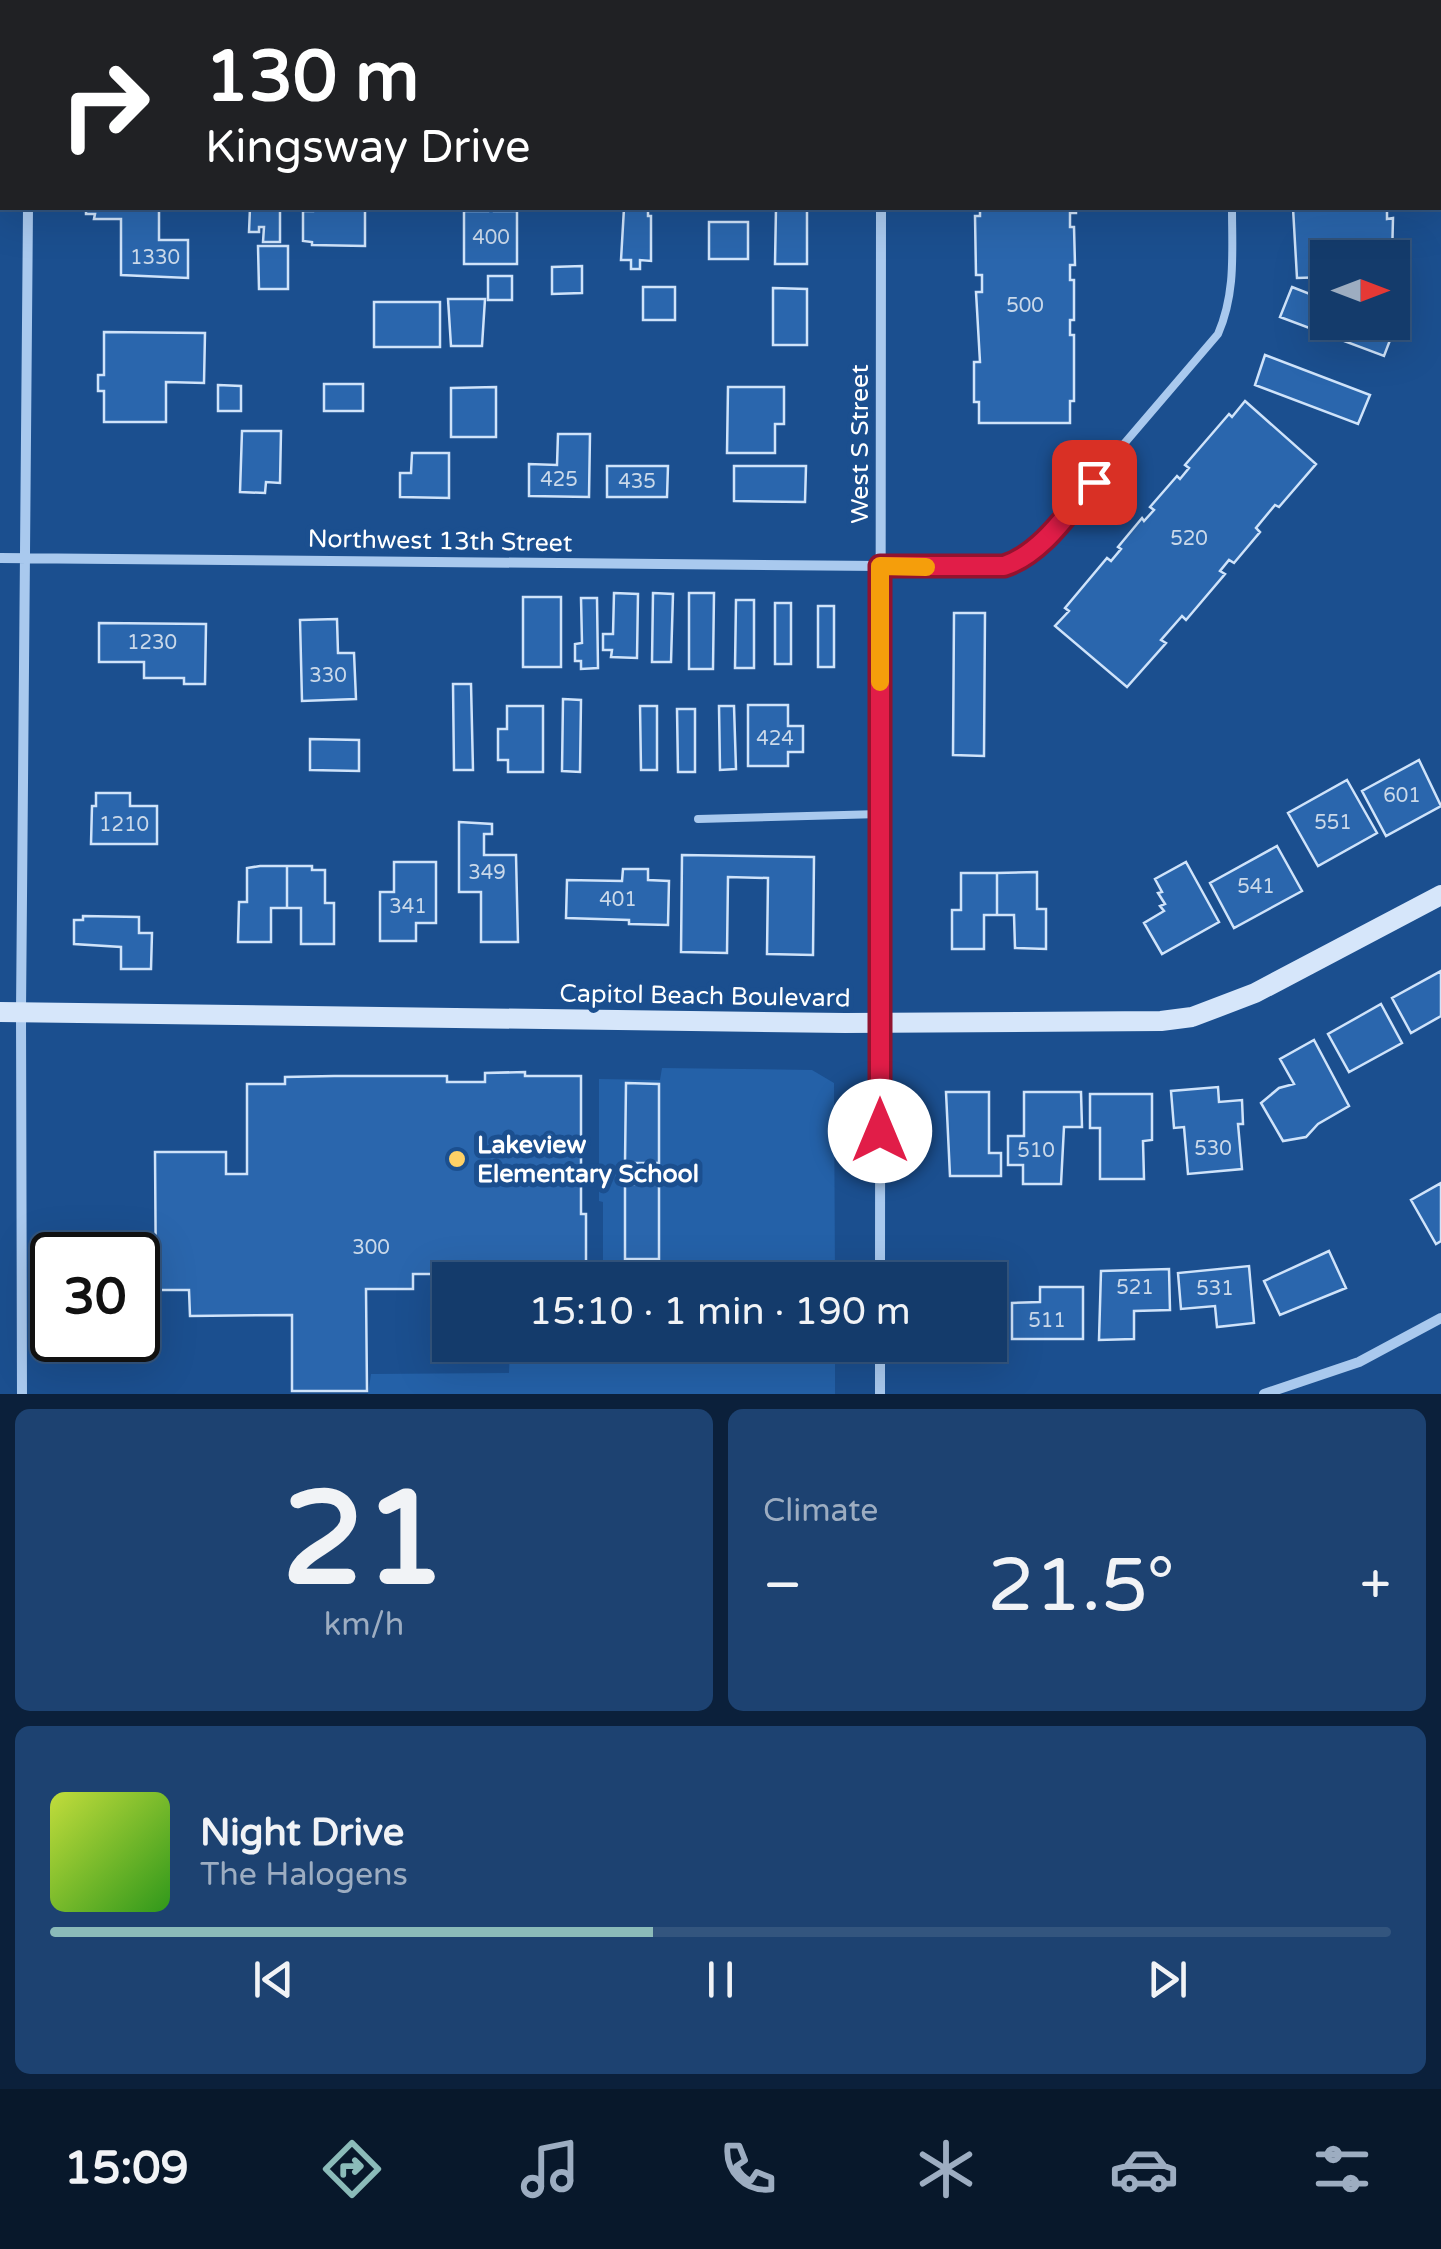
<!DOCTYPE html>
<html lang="en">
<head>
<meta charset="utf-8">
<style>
  :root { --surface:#143b6b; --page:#1d4271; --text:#f1f3f6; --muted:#9dadc1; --line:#33557e; --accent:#8bbbb9 }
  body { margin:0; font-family:"Varela Round",sans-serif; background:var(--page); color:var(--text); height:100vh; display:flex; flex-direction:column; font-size:38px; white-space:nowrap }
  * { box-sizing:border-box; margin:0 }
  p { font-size:32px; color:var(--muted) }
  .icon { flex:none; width:55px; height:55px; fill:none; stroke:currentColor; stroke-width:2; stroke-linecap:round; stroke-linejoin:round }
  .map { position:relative; height:1394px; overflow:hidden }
  .drawer { display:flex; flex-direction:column; gap:15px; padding:15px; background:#0b203b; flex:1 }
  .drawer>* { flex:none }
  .top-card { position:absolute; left:0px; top:0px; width:1442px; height:210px; box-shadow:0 10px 40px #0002,0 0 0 2px var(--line); background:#202124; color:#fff; overflow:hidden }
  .needle { width:65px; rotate:90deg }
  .controls { position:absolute; left:1310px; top:240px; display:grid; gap:20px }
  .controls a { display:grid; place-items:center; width:100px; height:100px; border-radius:0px; background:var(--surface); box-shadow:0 10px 40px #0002,0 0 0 2px var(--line); font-size:50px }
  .speed { position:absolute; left:30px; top:1232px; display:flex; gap:20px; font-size:50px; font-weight:700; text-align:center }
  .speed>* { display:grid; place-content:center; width:130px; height:130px; border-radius:50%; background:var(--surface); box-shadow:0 10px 40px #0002,0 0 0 2px var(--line); line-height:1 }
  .speed .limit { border:5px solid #111; border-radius:15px; background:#fff; color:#111 }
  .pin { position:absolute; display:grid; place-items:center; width:85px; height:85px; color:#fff; margin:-42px; border-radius:20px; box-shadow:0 5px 15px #0006 }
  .me { position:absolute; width:110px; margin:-55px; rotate:0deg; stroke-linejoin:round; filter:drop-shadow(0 0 8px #0008) }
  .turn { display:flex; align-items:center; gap:35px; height:210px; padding:0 40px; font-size:45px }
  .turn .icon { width:130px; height:130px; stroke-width:2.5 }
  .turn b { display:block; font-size:70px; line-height:85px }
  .big { font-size:75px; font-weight:600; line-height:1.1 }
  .drawer .card { flex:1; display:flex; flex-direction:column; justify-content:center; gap:15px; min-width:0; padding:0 35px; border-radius:15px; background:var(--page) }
  .drawer .dial { align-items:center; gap:0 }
  .dial b { font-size:130px; line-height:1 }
  .song { display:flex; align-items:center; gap:30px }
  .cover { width:120px; height:120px; border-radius:15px; background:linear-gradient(135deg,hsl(70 70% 55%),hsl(110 70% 35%)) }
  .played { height:10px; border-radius:5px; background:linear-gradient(90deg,var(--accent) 45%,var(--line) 45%) }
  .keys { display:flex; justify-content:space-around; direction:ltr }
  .heat { display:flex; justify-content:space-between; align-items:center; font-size:55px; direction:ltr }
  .drawer .tiles { flex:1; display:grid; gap:15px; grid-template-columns:1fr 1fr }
  .card:last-child { grid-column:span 2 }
  .trip { position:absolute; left:432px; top:1262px; width:575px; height:100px; border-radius:0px; background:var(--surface); box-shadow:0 10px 40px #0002,0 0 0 2px var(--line); font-weight:600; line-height:100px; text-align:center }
  .tabs { display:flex; height:160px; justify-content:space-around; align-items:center; background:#08182b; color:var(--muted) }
  .tabs .icon { width:70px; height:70px }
  .tabs .on { color:var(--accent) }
  .tabs b { font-size:45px; color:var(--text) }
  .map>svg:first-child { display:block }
</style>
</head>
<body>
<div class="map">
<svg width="1441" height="1394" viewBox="0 0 1441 1394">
  <rect width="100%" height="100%" fill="#1b4f8f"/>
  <path fill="#2461a8" d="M662,1068L812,1070L834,1083L835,1280H603V1202L599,1201V1079L660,1080Z
    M510,1345H835V1394H368L371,1374L509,1373Z"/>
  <path fill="#2a66ad" stroke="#cfe3fa" stroke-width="2.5" d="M1297,0H1388L1391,2H1297Z
    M86,208H159V240H188V278L121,275V219H94L95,214H86Z
    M250,208H280V242H263L264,227H259V232H249Z
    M313,208H365V246L312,245V242L303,241V211H313Z
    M488,208H494V211H517V264H464V211H488Z
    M624,208H648V216H651V261L640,260V269H631V260H621Z
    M776,208H807V264H775Z
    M980,208H1076V213H1070V227H1074L1075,265H1070V280H1074V320H1070V335H1074V401H1070V423H979V402H974V362H980L976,292H982V275H976L975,216H980Z
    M1293,208H1387V219L1393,218L1392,258H1328V277L1297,278Z
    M709,222H748V259H709Z
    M258,246H288V289H259Z
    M582,266V293L552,294V267Z
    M488,276H512V300H488Z
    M643,287H675V320H643Z
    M1292,287L1328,301V322H1383L1395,327L1384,356L1280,317Z
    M773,288L807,289V345H773Z
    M448,299H485L482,346H451Z
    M374,302H440V347H374Z
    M104,332L205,333L204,383L166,382V422H104V391H98V375H104Z
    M1265,355L1370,395L1358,424L1255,385Z
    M324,384H363V411H324Z
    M218,385L241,386V411H218Z
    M496,387V437H451V388Z
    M728,387H784V424H775V453H727Z
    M1245,401L1316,464L1279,507L1275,505L1256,528L1260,532L1234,563L1229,560L1220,571L1225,574L1186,620L1182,616L1161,640L1166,643L1127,687L1055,626L1069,611L1065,608L1107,558L1111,561L1121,549L1118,547L1142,518L1144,521L1154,510L1150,507L1177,476L1180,479L1189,468L1185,465L1229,414L1232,417Z
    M242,431H281L280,483L266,482L265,493L240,492Z
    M558,434H590L589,497L529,496V464L557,465Z
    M412,453H449V498L400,497V473H411Z
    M607,466H668L667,497H607Z
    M734,466H806L805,502L734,501Z
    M614,593L638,594L637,658L611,657L612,650H603V634H613Z
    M653,593L673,594L671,662H652Z
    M689,593H714L713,669H689Z
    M523,597H561V667H523Z
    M581,598H597L598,668L581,669V661H575V644L582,643Z
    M736,600H754V668H735Z
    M775,603H791V664H775Z
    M818,606H834V667H818Z
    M954,613H985L984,756L953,755Z
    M337,619L338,653H354L356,699L302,701L300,620Z
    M99,623L206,624L205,684H184V678H144V662H99Z
    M453,684H471L473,770H454Z
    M563,699L581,700L580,772L562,771Z
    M748,705H788V726H803V752H788V766H748Z
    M507,706H543V772H508V760H498V729H507Z
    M640,706H657V770H641Z
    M719,706H734L736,769L720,770Z
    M677,709H695V772H678Z
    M310,739L359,740V771L310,770Z
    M1419,760L1441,806L1386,836L1362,791Z
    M1347,780L1377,833L1318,866L1288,813Z
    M96,793H130V806H157V844H91L92,806H96Z
    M459,822L492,824V834H484V855H516L518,942H481V892H459Z
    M1277,846L1302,891L1234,928L1210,883Z
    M682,855L814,857L813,955L767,954L768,878L728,877L727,953L681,952Z
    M394,862H436V923H416V941H380V892H394Z
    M1186,862L1219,922L1162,954L1144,923L1164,911L1160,906L1165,904L1158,893L1162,892L1155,879Z
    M260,866H287V908H271V942H238L239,902H247V868Z
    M287,866H312V870H325V903H334V944H301V908H287Z
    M623,869H648V880L669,881L668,925L629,924V920L566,918L567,880L622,881Z
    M1037,872V909H1046V949L1015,948L1014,915H997V873Z
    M961,873H997V915H984V949H952V910H961Z
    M83,916L139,917V933H152L151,969H121V947L74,944V920H83Z
    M1441,971V1016L1411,1033L1392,998Z
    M1381,1004L1402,1043L1349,1072L1328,1034Z
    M1314,1040L1349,1106L1318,1124L1306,1137L1283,1141L1261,1103L1279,1088L1294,1084L1280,1059Z
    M525,1072V1076H581V1214H586V1274H413V1289H366L367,1391H292V1315L190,1316L189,1290H156L155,1152H226V1174H247V1084H285V1077L334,1076H447V1082H485V1073Z
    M626,1083L659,1084V1163H625Z
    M1218,1087L1219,1102L1242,1100L1243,1124H1238L1242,1169L1188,1174L1184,1127L1174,1128L1171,1091Z
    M946,1092H989V1153H1001V1176H950Z
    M1024,1092H1081L1082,1127H1064L1061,1184H1023V1165H1008V1136H1024Z
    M1090,1094H1152V1140L1143,1141L1144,1179H1100V1128H1090Z
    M1441,1183V1241L1436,1244L1411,1200Z
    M625,1184H659V1259H625Z
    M1329,1251L1346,1288L1280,1315L1264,1281Z
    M1249,1266L1254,1323L1217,1327L1215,1306L1181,1309L1178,1273Z
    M1169,1269L1170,1310L1134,1311V1339L1099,1340L1101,1271Z
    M1040,1287H1083V1339H1012V1303L1040,1302Z"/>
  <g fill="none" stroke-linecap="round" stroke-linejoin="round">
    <path stroke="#a9c9ee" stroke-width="8" d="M1225,0L1226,2
      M880,566H1004L1019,562L1034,549L1218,334C1236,293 1232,251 1232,208
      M698,819L880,814"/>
    <path stroke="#a9c9ee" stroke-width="10" d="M29,2V0
      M882,2L883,0
      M0,132L2,131
      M0,558L880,566
      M880,1280L881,208
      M880,1345V1394
      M22,1394L21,1012L28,208
      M1264,1394L1359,1362L1441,1318"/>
    <path stroke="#d6e6fa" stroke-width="20" d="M0,1012L845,1023L1161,1021L1192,1017L1255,993L1441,895"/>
  </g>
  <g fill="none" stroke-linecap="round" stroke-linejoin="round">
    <g stroke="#92132f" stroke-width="25">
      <path id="route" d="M880,1131V566H1004C1042,554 1069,511 1094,482"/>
    </g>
    <use href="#route" stroke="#e11d48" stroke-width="18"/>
    <path stroke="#f59e0b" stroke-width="18" d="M880,682V566L926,567"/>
  </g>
  <circle fill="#ffd166" stroke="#1b4f8f" stroke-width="4" cx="457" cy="1159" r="10"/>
  <g text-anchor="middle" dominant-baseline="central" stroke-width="10" stroke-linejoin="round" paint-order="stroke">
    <g font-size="20" fill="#cad9ea">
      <text x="491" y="238">400</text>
      <text x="155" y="258">1330</text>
      <text x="1025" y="306">500</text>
      <text x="559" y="480">425</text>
      <text x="637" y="482">435</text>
      <text x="1189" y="539">520</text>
      <text x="152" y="643">1230</text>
      <text x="328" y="676">330</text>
      <text x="775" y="739">424</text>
      <text x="1402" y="796">601</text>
      <text x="1333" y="823">551</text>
      <text x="124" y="825">1210</text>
      <text x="487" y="873">349</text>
      <text x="1256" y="887">541</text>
      <text x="618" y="900">401</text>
      <text x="408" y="907">341</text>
      <text x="1213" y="1149">530</text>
      <text x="1036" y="1151">510</text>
      <text x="371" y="1248">300</text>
      <text x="1135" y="1288">521</text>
      <text x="1215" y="1289">531</text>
      <text x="1047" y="1321">511</text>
    </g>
    <g font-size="25" fill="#fff" stroke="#1b4f8f">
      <text transform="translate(860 444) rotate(-90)">West S Street</text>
      <text transform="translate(440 541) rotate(1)">Northwest 13th Street</text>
      <text transform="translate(705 996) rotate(1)">Capitol Beach Boulevard</text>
    </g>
    <g font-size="25" font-weight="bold" fill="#fff" stroke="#1b4f8f" text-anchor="start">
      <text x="477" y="1145">Lakeview<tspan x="477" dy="29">Elementary School</tspan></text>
    </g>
  </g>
</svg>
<div class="controls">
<a><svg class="needle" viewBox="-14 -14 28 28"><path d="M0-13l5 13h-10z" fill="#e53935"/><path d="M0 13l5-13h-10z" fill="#9dadc1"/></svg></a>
</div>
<div class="speed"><div class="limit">30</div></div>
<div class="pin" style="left:1094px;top:482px;background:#d93025"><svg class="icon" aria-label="arrive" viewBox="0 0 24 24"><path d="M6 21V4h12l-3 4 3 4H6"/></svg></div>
<svg class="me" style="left:880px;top:1131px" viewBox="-20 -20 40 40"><circle r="19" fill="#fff"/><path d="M0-13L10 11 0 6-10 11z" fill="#e11d48"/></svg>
<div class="trip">15:10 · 1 min · 190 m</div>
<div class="top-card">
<div class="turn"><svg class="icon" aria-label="right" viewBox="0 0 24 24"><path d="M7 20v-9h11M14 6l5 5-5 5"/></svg><div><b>130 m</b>Kingsway Drive</div></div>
</div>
</div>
<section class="drawer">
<div class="tiles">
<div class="card dial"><b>21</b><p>km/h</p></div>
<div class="card"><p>Climate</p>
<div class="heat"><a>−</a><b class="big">21.5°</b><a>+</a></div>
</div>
<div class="card">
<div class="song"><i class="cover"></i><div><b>Night Drive</b><p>The Halogens</p></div></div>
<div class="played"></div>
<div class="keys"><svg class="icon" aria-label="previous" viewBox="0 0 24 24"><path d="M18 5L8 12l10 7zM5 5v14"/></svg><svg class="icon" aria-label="pause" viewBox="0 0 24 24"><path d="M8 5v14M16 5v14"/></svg><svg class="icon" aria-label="next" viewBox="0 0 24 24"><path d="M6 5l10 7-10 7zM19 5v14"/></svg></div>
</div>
</div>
</section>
<nav class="tabs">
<b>15:09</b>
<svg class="icon on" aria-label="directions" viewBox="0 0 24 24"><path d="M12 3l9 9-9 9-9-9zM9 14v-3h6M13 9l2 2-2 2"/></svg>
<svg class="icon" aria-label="music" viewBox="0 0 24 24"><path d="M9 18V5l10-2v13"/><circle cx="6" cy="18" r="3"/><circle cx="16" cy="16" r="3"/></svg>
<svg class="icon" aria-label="phone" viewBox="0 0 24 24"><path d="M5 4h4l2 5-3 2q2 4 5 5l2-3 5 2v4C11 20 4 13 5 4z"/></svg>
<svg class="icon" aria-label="climate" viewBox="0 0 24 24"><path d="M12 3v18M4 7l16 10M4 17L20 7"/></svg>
<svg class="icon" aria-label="car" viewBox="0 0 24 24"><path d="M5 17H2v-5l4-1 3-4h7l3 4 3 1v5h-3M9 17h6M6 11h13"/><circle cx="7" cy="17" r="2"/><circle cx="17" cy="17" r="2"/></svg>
<svg class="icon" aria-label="filters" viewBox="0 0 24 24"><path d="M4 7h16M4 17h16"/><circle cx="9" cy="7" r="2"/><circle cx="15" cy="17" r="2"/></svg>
</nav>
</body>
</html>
